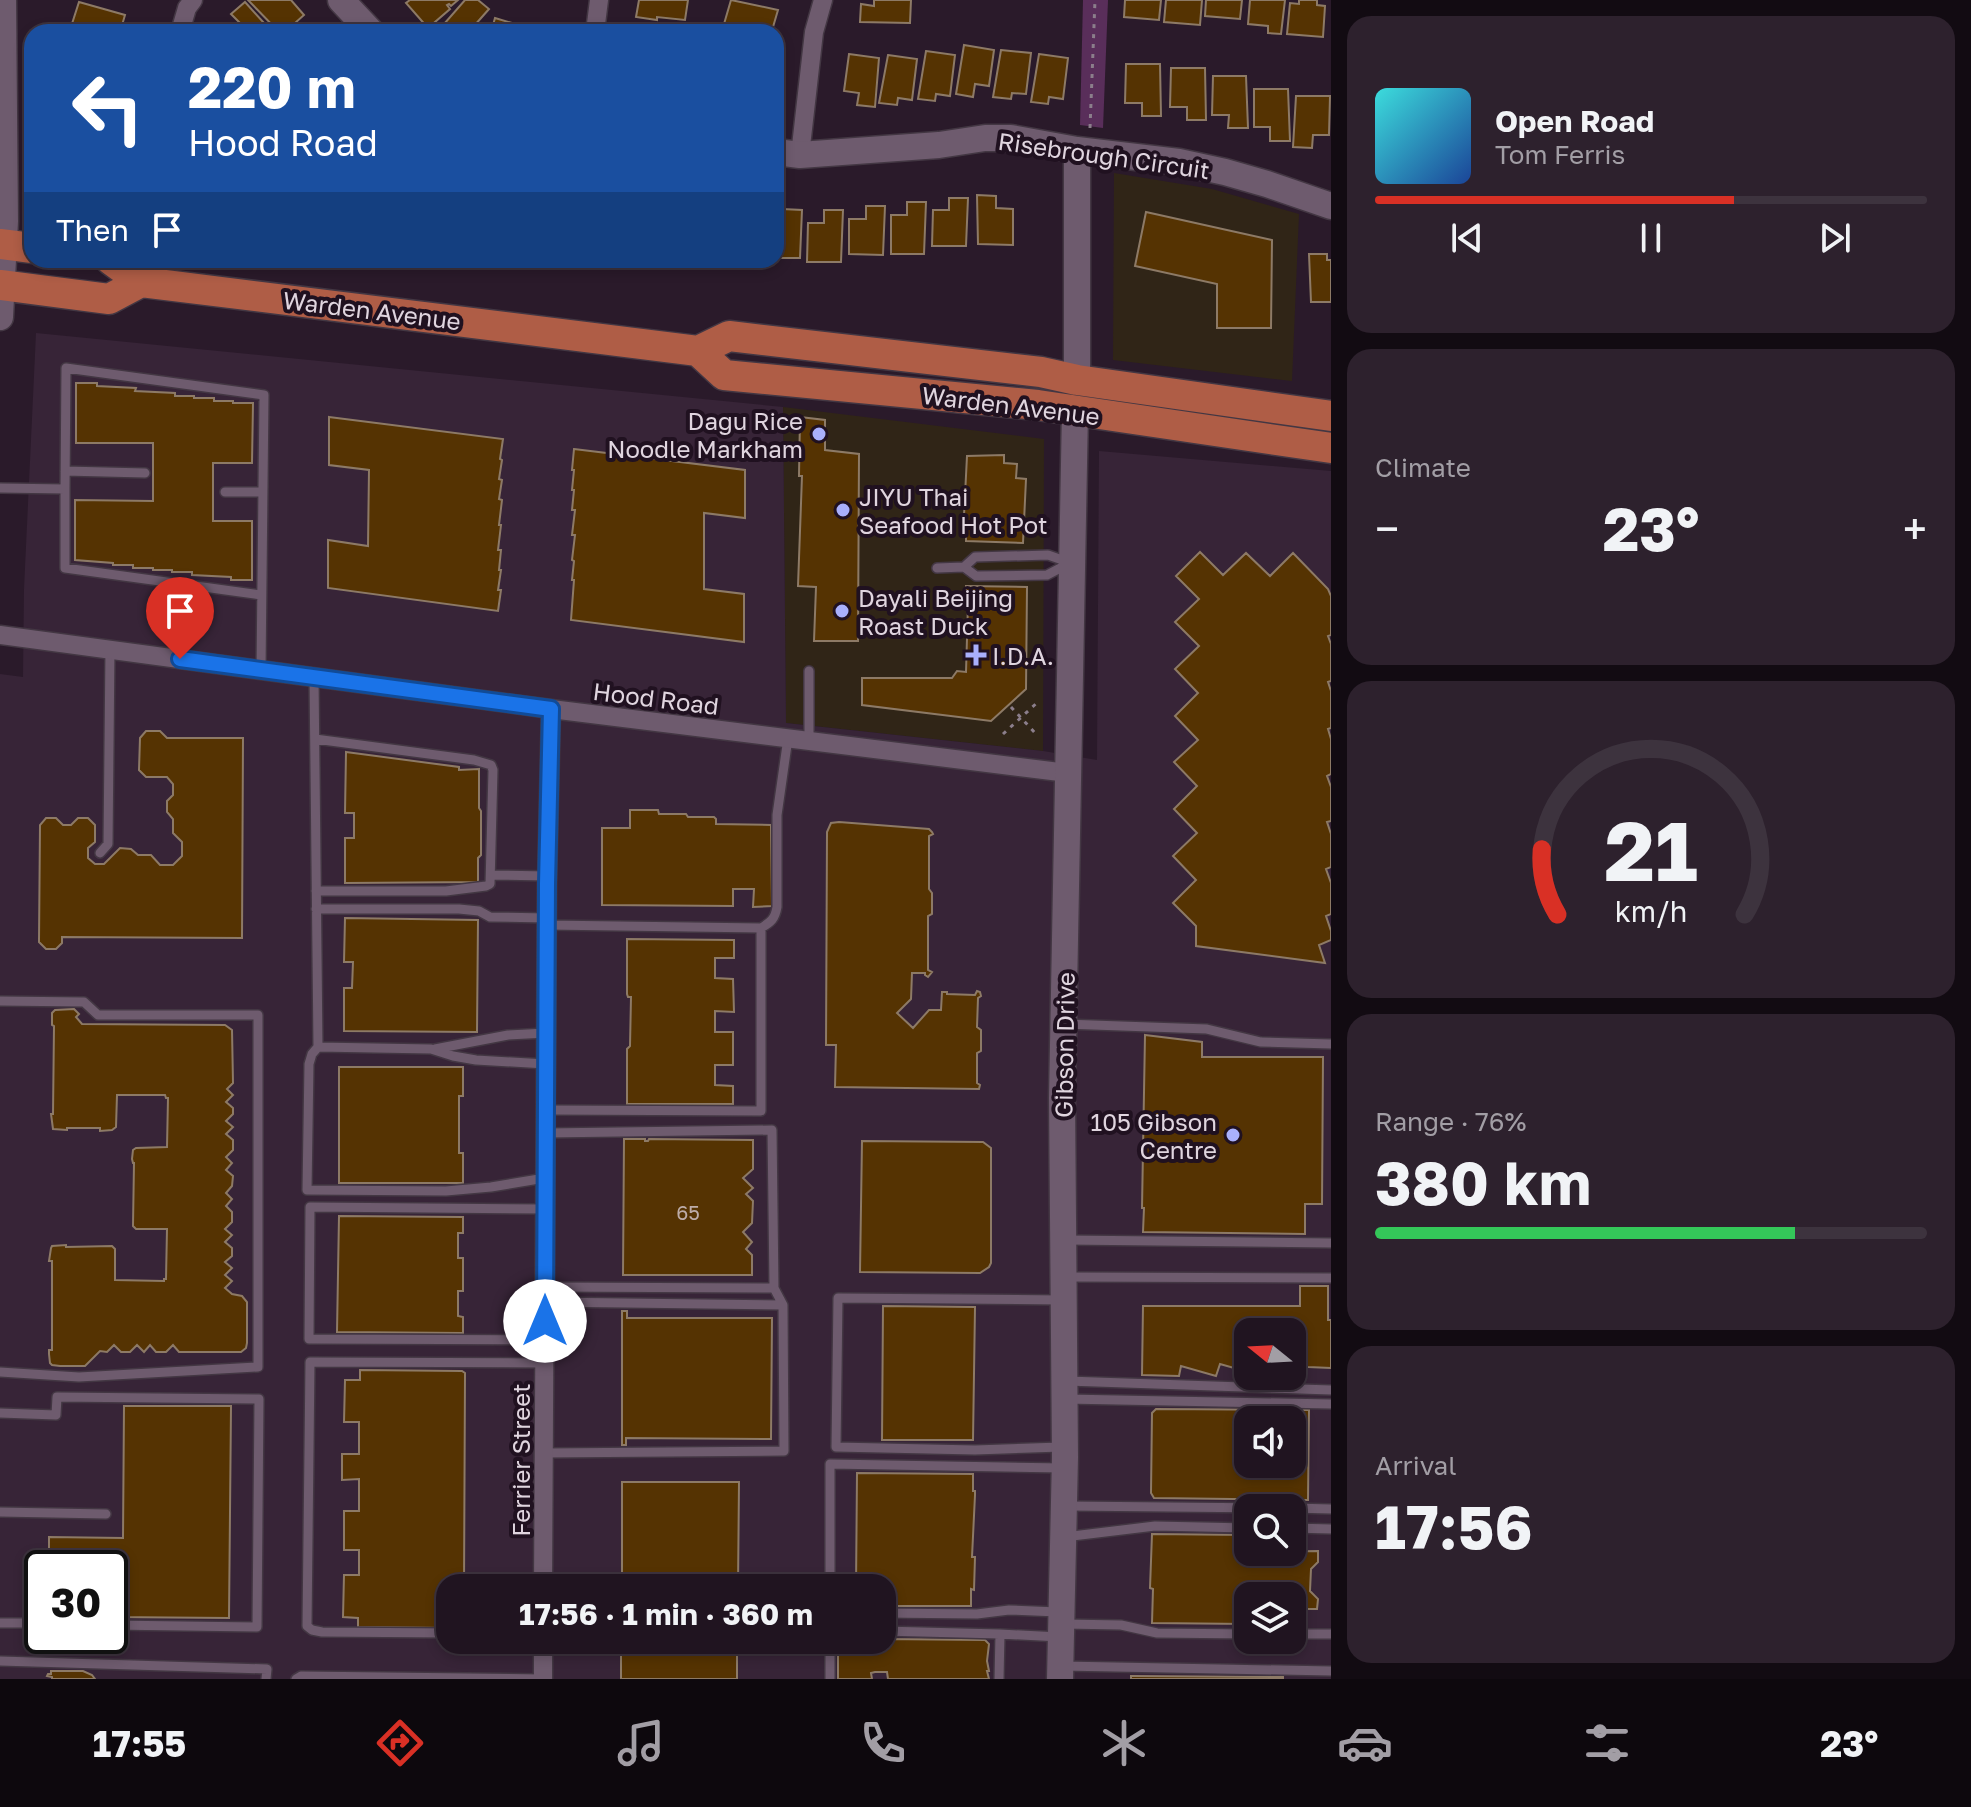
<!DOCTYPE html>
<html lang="en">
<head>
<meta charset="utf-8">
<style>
  :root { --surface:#201420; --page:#2d212d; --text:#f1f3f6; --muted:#a29ea5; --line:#3d333e; --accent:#d93025 }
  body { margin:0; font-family:"Golos Text",sans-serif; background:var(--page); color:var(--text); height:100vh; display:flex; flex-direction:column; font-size:30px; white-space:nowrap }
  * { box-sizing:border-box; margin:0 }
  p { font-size:26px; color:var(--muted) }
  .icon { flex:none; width:44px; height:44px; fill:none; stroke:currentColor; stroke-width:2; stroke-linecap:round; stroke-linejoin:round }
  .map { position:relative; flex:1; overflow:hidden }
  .panel { display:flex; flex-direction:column; gap:16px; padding:16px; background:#120b12; width:640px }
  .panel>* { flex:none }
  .top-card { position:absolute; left:24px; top:24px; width:760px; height:244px; border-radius:24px; box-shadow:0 4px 12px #0003,0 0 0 2px var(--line); background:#1a4fa0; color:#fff; overflow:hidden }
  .needle { width:52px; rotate:288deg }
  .tools { position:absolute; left:1234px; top:1318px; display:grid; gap:16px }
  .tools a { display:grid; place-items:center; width:72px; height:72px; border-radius:16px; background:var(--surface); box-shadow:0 4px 12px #0003,0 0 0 2px var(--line); font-size:40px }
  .speed { position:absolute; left:24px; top:1550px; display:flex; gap:16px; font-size:40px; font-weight:700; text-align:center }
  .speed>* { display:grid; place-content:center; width:104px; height:104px; border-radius:50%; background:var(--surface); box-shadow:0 4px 12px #0003,0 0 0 2px var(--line); line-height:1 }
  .speed .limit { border:4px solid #111; border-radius:12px; background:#fff; color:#111 }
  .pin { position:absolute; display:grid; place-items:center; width:68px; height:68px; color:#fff; margin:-82px -34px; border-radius:50% 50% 50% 0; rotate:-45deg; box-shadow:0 0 8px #0007 }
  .pin .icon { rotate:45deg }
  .me { position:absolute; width:88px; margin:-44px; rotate:0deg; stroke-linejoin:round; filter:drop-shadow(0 0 6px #0008) }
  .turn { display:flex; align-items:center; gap:28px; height:168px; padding:0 32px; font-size:36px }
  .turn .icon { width:104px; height:104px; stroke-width:2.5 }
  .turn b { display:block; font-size:56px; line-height:68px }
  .then { display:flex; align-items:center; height:76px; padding:0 32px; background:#0003; gap:16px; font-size:30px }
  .big { font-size:60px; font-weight:700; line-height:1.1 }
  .panel .widget { flex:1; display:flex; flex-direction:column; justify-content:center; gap:12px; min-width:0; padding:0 28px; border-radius:24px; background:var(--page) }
  .panel .dial { align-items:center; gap:0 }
  .dial svg { height:208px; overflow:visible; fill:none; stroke:var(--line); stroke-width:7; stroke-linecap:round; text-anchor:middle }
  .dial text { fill:var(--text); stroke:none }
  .song { display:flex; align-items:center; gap:24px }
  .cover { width:96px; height:96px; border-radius:12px; background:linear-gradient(135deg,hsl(180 70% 55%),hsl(220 70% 35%)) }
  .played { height:8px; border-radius:4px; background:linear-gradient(90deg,var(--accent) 65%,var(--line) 65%) }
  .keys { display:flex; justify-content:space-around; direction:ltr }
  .heat { display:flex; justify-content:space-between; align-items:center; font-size:44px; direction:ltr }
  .charge { height:12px; border-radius:6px; background:linear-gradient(90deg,#34c759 76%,var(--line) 0) }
  .trip { position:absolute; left:436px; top:1574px; width:460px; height:80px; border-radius:24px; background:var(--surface); box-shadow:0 4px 12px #0003,0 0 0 2px var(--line); font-weight:700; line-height:80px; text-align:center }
  .tabs { display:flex; height:128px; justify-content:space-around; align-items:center; background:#0d080d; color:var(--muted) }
  .tabs .icon { width:56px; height:56px }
  .tabs .selected { color:var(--accent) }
  .tabs b { font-size:36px; color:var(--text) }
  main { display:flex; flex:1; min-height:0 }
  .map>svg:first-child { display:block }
</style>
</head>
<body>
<main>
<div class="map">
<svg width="1331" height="1679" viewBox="0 0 1331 1679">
  <rect width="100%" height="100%" fill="#2a1a2a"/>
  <path fill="#302517" d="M1114,173L1212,189L1299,214L1292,381L1113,360Z
    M783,407L1044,439L1043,751L786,723Z"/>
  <path fill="#372437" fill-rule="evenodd" d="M36,333L783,407L786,723L1043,751L1097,760L1099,451L1331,471V1679H0V674L23,677L24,589ZM1248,1332H1292V1376H1248ZM1248,1420H1292V1464H1248ZM1248,1508H1292V1552H1248ZM42,1568H110V1636H42ZM450,1588H882V1640H450ZM1248,1596H1292V1640H1248Z"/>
  <path fill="#592e5a" d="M1083,0H1108L1103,128L1080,125Z"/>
  <path fill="#553302" stroke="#8d7a66" stroke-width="2" fill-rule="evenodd" d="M248,0H291L304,15L285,32H279Z
    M410,0H458L451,6L449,4L447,5L450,9L428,28L406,3Z
    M465,0H478L489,9L474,26L481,32H437Z
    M639,0H688L685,20L657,17V20L636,17Z
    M731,0L778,10L773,27L765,25L764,32H754L724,24Z
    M874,0H911L910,23L860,22L861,4L874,6Z
    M1125,0H1161L1159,20L1124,17Z
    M1166,0H1202L1200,25L1164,22Z
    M1206,0H1242L1240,19L1205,16Z
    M1250,0H1285L1281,34L1268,33V26L1248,24Z
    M1299,0H1317V5L1325,6L1323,37L1287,34L1290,3L1299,4Z
    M79,2L125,15L120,32L113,30V32H75L70,30Z
    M245,2L264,23L262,24L269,32H230L240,23L231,14Z
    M495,18L522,26L520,32H491Z
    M964,45L994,50L989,86L975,84L973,97L956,94Z
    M1001,50L1031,53L1026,94L1012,93L1011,99L993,97Z
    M926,51L955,55L950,96L936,94L935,101L918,99Z
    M849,54L879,58L875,107L857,105L859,93L844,91Z
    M1039,54L1068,58L1063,99L1049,97L1048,104L1031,102Z
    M888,55L917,59L912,100L898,98L897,105L879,103Z
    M1126,64H1160L1161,116H1142V103H1125Z
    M1171,68H1205L1206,120H1187V107H1170Z
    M1213,76H1246L1248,128H1228L1229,115H1212Z
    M1254,89H1288L1290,141H1270V127H1254Z
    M1296,96H1330L1329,135H1313L1312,148L1293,147Z
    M977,195L996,196V208L1013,209V245L978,244Z
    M949,198H968L966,246H932L933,210H949Z
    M907,202H926L924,254H891V215H907Z
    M866,206H885L883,255L849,254V219H866Z
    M782,209L802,210L800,258H776V222H782Z
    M824,210H843L841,262H807L808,223H824Z
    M1146,212L1272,240L1271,328H1217V284L1135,266Z
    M1309,254H1327V260H1331V302H1311Z
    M76,383H97V386L136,388L135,391L175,393V396H194V398H214V401H233V403H253L252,463H213V521H252V580H231V577L192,575V572H172V570H153V568H133V565H113V563L75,560V500L153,501V443H76Z
    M329,417L503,439L500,459L502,460L499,479L502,480L499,499L502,500L499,525H501L498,550H501L499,570H501L498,590H501L498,611L328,588V540L368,546L369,470L329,465Z
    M800,417L825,420V450L859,454L858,641H814L816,587L798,586L802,476H799Z
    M574,449L745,470V518L704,513V589L744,594V642L571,620L574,580H572L574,561L572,560L575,535H572L575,510H572L574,490H572L574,470H572Z
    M1004,455V463L1017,464L1016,478L1026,479L1023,543L966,541V535H963L967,456Z
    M1200,552L1223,575L1246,553L1270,576L1293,553L1328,589L1331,596V635L1328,636L1331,644V681L1328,682L1331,691V728L1328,729L1331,739V774L1327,776L1331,787V821L1327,822L1331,834V867L1326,869L1331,883V914L1326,916L1331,931V940L1319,945L1325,963L1196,946V926L1173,903L1196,880L1173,856L1197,833L1174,809L1197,786L1174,762L1198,740L1175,716L1198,693L1175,669L1199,646L1175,622L1199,599L1176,576Z
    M966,586L1027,587L1026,689L991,721L862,705V678H952L957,671L966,672L968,604H965Z
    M146,731H160L167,738H243L242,938L62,937V943L56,949H46L39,942L40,825L46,818H56L63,825H71L78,818H88L95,825V842L88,848V858L95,864H104L120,848L131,849L138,855H151L160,865H173L182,856V842L173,833V819L167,812V801L173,795V784L167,777H146L139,770L140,738Z
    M346,752L459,767V770L479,769V808L481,811V855L478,858V882L345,883V838H354V813H345Z
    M630,810H658L659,814H686L688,817H714L716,819V824L771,825L772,906L753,907L754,889H733V906L602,905V828H630Z
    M839,822L929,829L932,832L933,834L929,836V889L932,893V914L928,916V970L932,972L928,977L925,975V973H912L911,999L897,1013L913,1028L929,1010H941L942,992H947V994L975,995L977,991L980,992L981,996L978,998L977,1027L981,1030V1051L977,1053V1083L980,1085L979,1089L835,1087L836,1045H826L827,832L831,823Z
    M345,918L478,920L477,1032L344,1031V988H352L353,962H344Z
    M627,939L734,940V958H715V978L733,979L734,1012L715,1011V1032H733V1065H715V1085L733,1086V1104H627V1049L630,1046L631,997H628L627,994Z
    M74,1009L79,1014L76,1017L82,1024L225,1025L232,1030L233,1083L227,1089L233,1095L226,1102L233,1108V1114L226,1121L233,1127L226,1134L233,1140V1150L226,1157L232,1163L226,1170L233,1176L232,1186L226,1193L232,1199L226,1206L232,1212V1222L225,1229L232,1235L225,1242L232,1248V1256L225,1262L232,1268L225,1275L232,1281L225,1288L232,1294L242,1296L247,1302V1343L246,1348L241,1352H179L173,1345L166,1352H156L150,1345L144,1352L137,1345L130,1352H121L114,1345L107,1352L100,1351L85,1366H60L52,1365L50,1363L49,1354V1350H52V1261H49L51,1248L52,1246L66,1245V1247L112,1246L115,1249V1280L164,1281V1279H166L167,1229H136L133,1226L134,1163H133L132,1159L133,1150L136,1148L167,1147L168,1098H166L165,1095H117L116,1127L112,1130L100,1131V1128H67V1130L53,1129L51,1114H53L54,1026L52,1025V1013L55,1010Z
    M1145,1035L1202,1042V1057H1323L1322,1204H1305V1234L1143,1232L1144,1208H1142Z
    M339,1067H463V1096H459V1153H463V1183H339Z
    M624,1139H645V1141H648L649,1139L753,1140V1169L743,1178L753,1188L746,1194L753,1201L752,1223L743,1232L752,1242L746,1249L752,1255V1275H623Z
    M862,1141L983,1142L991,1148V1263L989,1267L980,1273L860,1272Z
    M339,1216L463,1217V1233H458V1258H463V1291H458V1316L463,1317V1333L337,1332Z
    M1300,1286H1328V1320H1331V1368L1308,1367L1297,1364L1294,1374L1292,1373V1332H1248V1372L1220,1364L1216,1376L1181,1366L1179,1376L1142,1375L1143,1306H1300Z
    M883,1306L975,1307L973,1440H882Z
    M622,1311H627V1318H772L771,1439L626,1438V1445H622Z
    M360,1370L462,1371L465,1373L464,1588H450V1628L358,1627V1618L343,1617L344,1575H359V1550H344V1511H359V1479L342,1480V1454H359V1422H344L345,1380H360Z
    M124,1406H231L229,1618L110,1617V1568H49V1537L123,1538Z
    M1156,1409L1309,1410L1308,1500L1154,1498L1151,1493L1152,1413ZM1248,1420H1292V1464H1248Z
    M857,1473L973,1474V1491H975V1495L972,1557H975L974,1590L971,1589V1606H882V1588H856Z
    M622,1482H739L738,1588H622Z
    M1152,1534L1248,1535V1552L1318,1551V1562L1311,1569L1310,1591L1318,1599L1317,1609H1292V1596H1248V1624L1152,1623L1153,1589L1150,1588Z
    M882,1639L985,1640L989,1644L987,1661L989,1671H987L989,1679H888L887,1672H875L871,1673L872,1679H838V1640Z
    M621,1640H737V1679H621Z
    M51,1671H83L92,1675L95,1679H52V1677L47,1676L48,1674H51Z
    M1131,1676H1132L1283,1677V1679H1131Z"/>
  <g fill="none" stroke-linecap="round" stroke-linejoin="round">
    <g stroke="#433743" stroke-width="12">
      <path id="lane" d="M65,471L145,473
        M0,488L65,489L66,368L264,395L261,670
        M65,489V568L261,595
        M225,492H263
        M964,567L975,557L1048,555L1071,563
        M937,568L964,567L976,576L1047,575L1068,564
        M809,671V741
        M314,677L318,1047
        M315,739L474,760L491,765L493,770L490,884L486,886L446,891H316
        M100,853L108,844L110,649
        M491,875L547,876
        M316,909H459L479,911L490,917L547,918
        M761,928C771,922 775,919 777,907V815L788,738
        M0,1001L84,1002L98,1015H258V1367L79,1377L0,1372
        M1064,1024L1207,1029L1261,1042L1331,1044
        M435,1049L508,1035L546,1033
        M546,1110L761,1111V928L547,925
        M545,1178L491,1187L446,1191L307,1190L309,1064L312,1054L318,1047L431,1049L453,1056L476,1060L546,1064
        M1066,1240L1331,1243
        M1066,1277L1331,1278
        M545,1287L774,1288L772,1130L546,1133
        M545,1302L783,1305
        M545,1340L309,1339L310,1207L545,1209
        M1067,1381L1331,1390
        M1066,1399L1331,1404
        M0,1413L56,1415L57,1397L259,1399L257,1627L110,1625
        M1061,1447L975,1450L836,1447L838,1298L1061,1300
        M544,1453L784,1451L783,1305L774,1288
        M1067,1506L1271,1508
        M1292,1508L1331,1509
        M0,1512L106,1514
        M1292,1528L1331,1529
        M1064,1537L1155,1526L1248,1528
        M830,1588V1464L1063,1468
        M882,1613L977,1614L1009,1610L1058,1612
        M0,1623H42
        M1064,1624L1121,1625L1157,1633L1248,1634
        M882,1631L1000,1634L999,1679
        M450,1633L322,1632L312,1630L307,1626L310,1362L545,1363
        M1000,1634L1060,1637
        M1292,1634H1331
        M0,1661L267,1669L266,1679
        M1062,1666L1331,1671
        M296,1679L301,1676L543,1679
        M830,1679V1640"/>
    </g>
    <g stroke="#433743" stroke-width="21">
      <path id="street" d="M180,32L187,8L193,0
        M595,32L599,0
        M800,155L814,32L823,0
        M0,635L551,709L1068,773
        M543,1588L547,884L551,709
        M543,1679V1640"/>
    </g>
    <g stroke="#433743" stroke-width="29">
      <path id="secondary" d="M341,0L371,32
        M1077,150V380
        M776,152L800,155L939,145L985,138H1011L1077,150L1179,162L1225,172L1267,184L1331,206
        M0,317L5,221L3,0
        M1060,1679L1065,1457L1062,1098L1075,411"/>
    </g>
    <g stroke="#433743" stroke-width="33">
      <path id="primary" d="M0,244L32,248
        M111,260L141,282L698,351L729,336L1041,372L1077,380L1331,416
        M0,285L109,299L141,282
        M698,351L724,375L1038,405L1331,448"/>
    </g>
    <path stroke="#8b7e8b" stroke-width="3" stroke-dasharray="4 6" stroke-linecap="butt" d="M1090,128L1095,0
      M1011,707L1037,735
      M1003,734L1039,701"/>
    <use href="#lane" stroke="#6e5b6e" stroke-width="9"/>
    <use href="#street" stroke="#6e5b6e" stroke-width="18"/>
    <use href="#secondary" stroke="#6e5b6e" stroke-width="26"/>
    <use href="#primary" stroke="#af5d46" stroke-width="30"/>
  </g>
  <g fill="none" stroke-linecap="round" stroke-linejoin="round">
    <g stroke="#114b97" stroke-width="20">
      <path id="route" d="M180,659L551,709L547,884L545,1321"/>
    </g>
    <use href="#route" stroke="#1a73e8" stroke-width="14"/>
  </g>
  <g fill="#a9b0fc" stroke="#201120" stroke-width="3">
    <circle cx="819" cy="434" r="8"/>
    <circle cx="843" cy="510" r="8"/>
    <circle cx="842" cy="611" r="8"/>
    <path d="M972 643h8v8h8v8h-8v8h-8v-8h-8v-8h8z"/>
    <circle cx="1233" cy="1135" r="8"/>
  </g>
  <g text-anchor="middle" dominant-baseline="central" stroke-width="8" stroke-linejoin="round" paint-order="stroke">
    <g font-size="20" fill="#bdaca8">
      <text x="688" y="1212">65</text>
    </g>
    <g font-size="24" fill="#e0d5df" stroke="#201120">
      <text transform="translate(1104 155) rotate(8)">Risebrough Circuit</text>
      <text transform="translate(372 310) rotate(7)">Warden Avenue</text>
      <text transform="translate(1011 405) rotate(7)">Warden Avenue</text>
      <text transform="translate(656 698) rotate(7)">Hood Road</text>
      <text transform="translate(1064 1045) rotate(-89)">Gibson Drive</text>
      <text transform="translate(520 1460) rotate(-90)">Ferrier Street</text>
    </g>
    <g font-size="24" fill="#e0d5df" stroke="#201120" text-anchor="start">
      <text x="803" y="420" text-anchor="end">Dagu Rice<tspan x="803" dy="28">Noodle Markham</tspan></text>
      <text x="859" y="496">JIYU Thai<tspan x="859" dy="28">Seafood Hot Pot</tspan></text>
      <text x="858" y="597">Dayali Beijing<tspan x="858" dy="28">Roast Duck</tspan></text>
      <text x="992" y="655">I.D.A.</text>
      <text x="1217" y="1121" text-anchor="end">105 Gibson<tspan x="1217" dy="28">Centre</tspan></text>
    </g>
  </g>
</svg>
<div class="tools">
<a><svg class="needle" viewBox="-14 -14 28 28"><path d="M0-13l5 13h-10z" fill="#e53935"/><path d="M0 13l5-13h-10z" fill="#a29ea5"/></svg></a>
<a><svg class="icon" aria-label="sound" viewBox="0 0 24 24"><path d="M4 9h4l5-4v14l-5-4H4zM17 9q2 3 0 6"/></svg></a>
<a><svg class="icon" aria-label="search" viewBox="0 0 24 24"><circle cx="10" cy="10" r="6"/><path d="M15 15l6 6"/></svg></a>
<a><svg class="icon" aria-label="layers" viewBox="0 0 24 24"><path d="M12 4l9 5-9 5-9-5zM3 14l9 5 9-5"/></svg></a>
</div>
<div class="speed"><div class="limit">30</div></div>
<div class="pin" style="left:180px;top:659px;background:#d93025"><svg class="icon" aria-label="arrive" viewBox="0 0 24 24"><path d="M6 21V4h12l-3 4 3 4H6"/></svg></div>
<svg class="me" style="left:545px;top:1321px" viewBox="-20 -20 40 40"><circle r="19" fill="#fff"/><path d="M0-13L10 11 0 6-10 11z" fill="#1a73e8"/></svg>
<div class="trip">17:56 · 1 min · 360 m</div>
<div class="top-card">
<div class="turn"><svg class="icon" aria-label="left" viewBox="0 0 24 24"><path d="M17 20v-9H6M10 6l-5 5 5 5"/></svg><div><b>220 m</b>Hood Road</div></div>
<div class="then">Then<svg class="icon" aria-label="arrive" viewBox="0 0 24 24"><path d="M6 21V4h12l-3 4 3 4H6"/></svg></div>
</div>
</div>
<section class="panel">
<div class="widget">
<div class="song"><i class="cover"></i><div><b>Open Road</b><p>Tom Ferris</p></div></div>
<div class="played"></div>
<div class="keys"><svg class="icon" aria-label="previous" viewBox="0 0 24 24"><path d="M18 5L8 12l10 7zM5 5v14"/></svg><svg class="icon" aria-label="pause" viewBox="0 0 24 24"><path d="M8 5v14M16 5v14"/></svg><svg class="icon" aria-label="next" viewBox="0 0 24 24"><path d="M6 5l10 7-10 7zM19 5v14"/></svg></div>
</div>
<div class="widget"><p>Climate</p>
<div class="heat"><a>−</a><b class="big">23°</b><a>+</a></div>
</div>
<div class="widget dial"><svg viewBox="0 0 100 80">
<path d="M14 69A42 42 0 1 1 86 69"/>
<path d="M14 69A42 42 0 0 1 8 44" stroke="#d93025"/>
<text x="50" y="56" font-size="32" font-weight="700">21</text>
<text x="50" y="72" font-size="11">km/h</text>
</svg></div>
<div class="widget"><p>Range · 76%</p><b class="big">380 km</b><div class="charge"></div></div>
<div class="widget"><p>Arrival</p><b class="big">17:56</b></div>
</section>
</main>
<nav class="tabs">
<b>17:55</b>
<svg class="icon selected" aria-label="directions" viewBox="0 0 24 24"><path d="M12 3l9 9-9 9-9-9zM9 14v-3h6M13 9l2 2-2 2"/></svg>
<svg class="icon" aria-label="music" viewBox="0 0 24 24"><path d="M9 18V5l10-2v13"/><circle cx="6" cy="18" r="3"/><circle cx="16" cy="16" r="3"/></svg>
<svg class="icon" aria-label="phone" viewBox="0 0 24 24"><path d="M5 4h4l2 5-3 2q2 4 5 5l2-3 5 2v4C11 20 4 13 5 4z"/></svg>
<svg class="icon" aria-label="climate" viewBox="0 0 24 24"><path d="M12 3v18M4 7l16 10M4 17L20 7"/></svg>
<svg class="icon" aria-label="car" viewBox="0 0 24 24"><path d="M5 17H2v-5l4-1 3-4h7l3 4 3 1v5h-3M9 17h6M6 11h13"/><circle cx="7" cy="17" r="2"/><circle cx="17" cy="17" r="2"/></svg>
<svg class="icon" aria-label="filters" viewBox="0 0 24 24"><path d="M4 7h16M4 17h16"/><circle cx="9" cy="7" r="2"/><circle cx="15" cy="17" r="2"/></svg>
<b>23°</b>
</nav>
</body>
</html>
